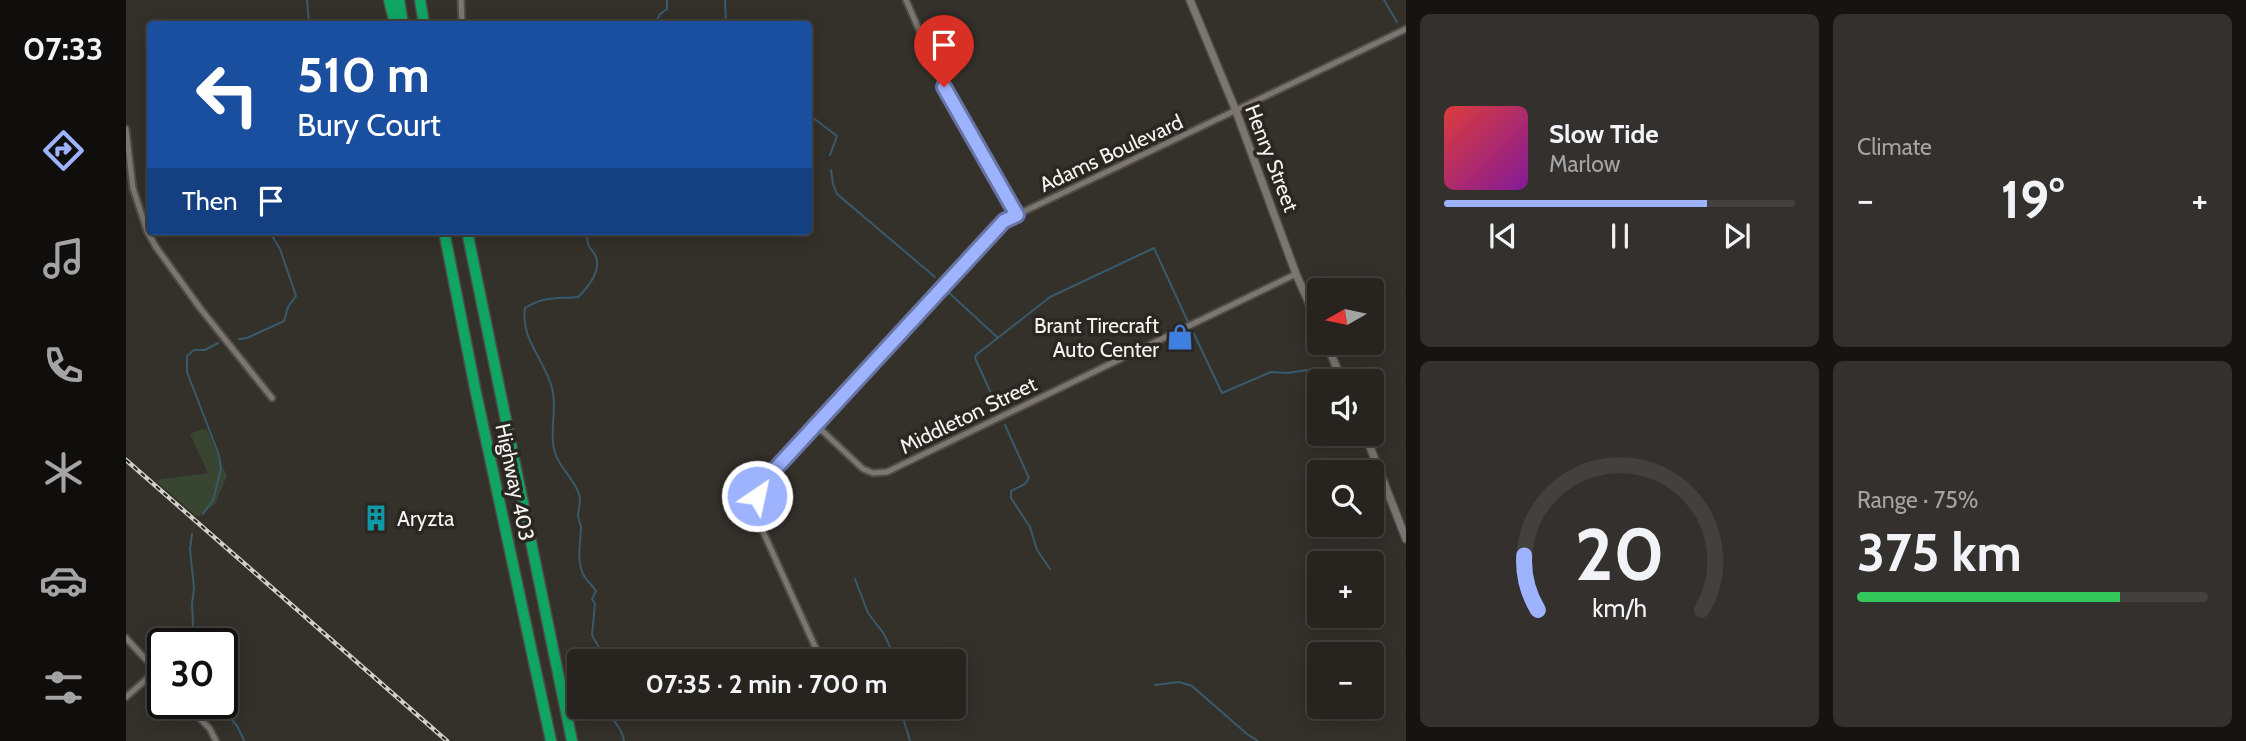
<!DOCTYPE html>
<html lang="en">
<head>
<meta charset="utf-8">
<style>
  :root { --surface:#272420; --page:#33302d; --text:#f1f3f6; --muted:#a4a4a5; --line:#43413e; --accent:#9eb3fd }
  body { margin:0; font-family:Cabin,sans-serif; background:var(--page); color:var(--text); height:100vh; display:flex; flex-direction:column; font-size:26px; white-space:nowrap }
  * { box-sizing:border-box; margin:0 }
  p { font-size:23px; color:var(--muted) }
  .icon { flex:none; width:38px; height:38px; fill:none; stroke:currentColor; stroke-width:2; stroke-linecap:round; stroke-linejoin:round }
  .map { position:relative; flex:1; overflow:hidden }
  .details { display:flex; flex-direction:column; gap:14px; padding:14px; background:#151412; width:840px }
  .details>* { flex:none }
  .top-card { position:absolute; left:21px; top:21px; width:665px; height:214px; border-radius:7px; box-shadow:0 4px 18px #0003,0 0 0 2px var(--line); background:#1a4fa0; color:#fff; overflow:hidden }
  .needle { width:46px; rotate:261deg }
  .controls { position:absolute; left:1181px; top:278px; display:grid; gap:14px }
  .controls a { display:grid; place-items:center; width:77px; height:77px; border-radius:7px; background:var(--surface); box-shadow:0 4px 18px #0003,0 0 0 2px var(--line); font-size:35px }
  .speed { position:absolute; left:21px; top:628px; display:flex; gap:14px; font-size:35px; font-weight:700; text-align:center }
  .speed>* { display:grid; place-content:center; width:91px; height:91px; border-radius:50%; background:var(--surface); box-shadow:0 4px 18px #0003,0 0 0 2px var(--line); line-height:1 }
  .speed .limit { border:4px solid #111; border-radius:10px; background:#fff; color:#111 }
  .pin { position:absolute; display:grid; place-items:center; width:60px; height:60px; color:#fff; margin:-72px -30px; border-radius:50% 50% 50% 0; rotate:-45deg; box-shadow:0 0 7px #0007 }
  .pin .icon { rotate:45deg }
  .me { position:absolute; width:77px; margin:-38px; rotate:34deg; stroke-linejoin:round; filter:drop-shadow(0 0 5px #0008) }
  .turn { display:flex; align-items:center; gap:24px; height:147px; padding:0 35px; font-size:32px }
  .turn .icon { width:91px; height:91px; stroke-width:2.5 }
  .turn b { display:block; font-size:49px; line-height:60px }
  .then { display:flex; align-items:center; height:66px; padding:0 35px; background:#0003; gap:14px; font-size:26px }
  .big { font-size:52px; font-weight:700; line-height:1.1 }
  .details .tile { flex:1; display:flex; flex-direction:column; justify-content:center; gap:10px; min-width:0; padding:0 24px; border-radius:10px; background:var(--page) }
  .details .dial { align-items:center; gap:0 }
  .dial svg { height:182px; overflow:visible; fill:none; stroke:var(--line); stroke-width:7; stroke-linecap:round; text-anchor:middle }
  .dial text { fill:var(--text); stroke:none }
  .song { display:flex; align-items:center; gap:21px }
  .cover { width:84px; height:84px; border-radius:10px; background:linear-gradient(135deg,hsl(0 70% 55%),hsl(290 70% 35%)) }
  .played { height:7px; border-radius:4px; background:linear-gradient(90deg,var(--accent) 75%,var(--line) 75%) }
  .keys { display:flex; justify-content:space-around; direction:ltr }
  .heat { display:flex; justify-content:space-between; align-items:center; font-size:38px; direction:ltr }
  .charge { height:10px; border-radius:5px; background:linear-gradient(90deg,#34c759 75%,var(--line) 0) }
  .details .tiles { flex:1; display:grid; gap:14px; grid-template-columns:repeat(2,1fr) }
  .trip { position:absolute; left:441px; top:649px; width:399px; height:70px; border-radius:7px; background:var(--surface); box-shadow:0 4px 18px #0003,0 0 0 2px var(--line); font-weight:700; line-height:70px; text-align:center }
  main { display:flex; flex:1; min-height:0 }
  .tabs { display:flex; flex-direction:column; width:126px; justify-content:space-around; align-items:center; background:#100e0d; color:var(--muted) }
  .tabs .icon { width:49px; height:49px }
  .tabs .on { color:var(--accent) }
  .tabs b { font-size:32px; color:var(--text) }
  .map>svg:first-child { display:block }
</style>
</head>
<body>
<main>
<nav class="tabs">
<b>07:33</b>
<svg class="icon on" aria-label="directions" viewBox="0 0 24 24"><path d="M12 3l9 9-9 9-9-9zM9 14v-3h6M13 9l2 2-2 2"/></svg>
<svg class="icon" aria-label="music" viewBox="0 0 24 24"><path d="M9 18V5l10-2v13"/><circle cx="6" cy="18" r="3"/><circle cx="16" cy="16" r="3"/></svg>
<svg class="icon" aria-label="phone" viewBox="0 0 24 24"><path d="M5 4h4l2 5-3 2q2 4 5 5l2-3 5 2v4C11 20 4 13 5 4z"/></svg>
<svg class="icon" aria-label="climate" viewBox="0 0 24 24"><path d="M12 3v18M4 7l16 10M4 17L20 7"/></svg>
<svg class="icon" aria-label="car" viewBox="0 0 24 24"><path d="M5 17H2v-5l4-1 3-4h7l3 4 3 1v5h-3M9 17h6M6 11h13"/><circle cx="7" cy="17" r="2"/><circle cx="17" cy="17" r="2"/></svg>
<svg class="icon" aria-label="filters" viewBox="0 0 24 24"><path d="M4 7h16M4 17h16"/><circle cx="9" cy="7" r="2"/><circle cx="15" cy="17" r="2"/></svg>
</nav>
<div class="map">
<svg width="1280" height="741" viewBox="0 0 1280 741">
  <rect width="100%" height="100%" fill="#34302a"/>
  <path fill="#384531" d="M76,429L81,430L101,476L89,504L74,516L69,515L29,480L82,473L64,434Z"/>
  <g fill="none" stroke-linecap="round" stroke-linejoin="round">
    <path stroke="#385a6c" stroke-width="2" d="M181,0L183,24
      M599,0L600,24
      M1258,0L1271,22
      M529,24L534,14L541,9V0
      M682,114L711,136L704,155
      M705,170L707,184L711,194L809,277
      M460,231C461,237 461,243 464,248C466,251 469,253 470,257C475,271 461,288 452,297C430,299 418,296 399,308C394,339 419,360 426,388C431,407 425,424 427,442C428,464 447,476 453,494C456,503 452,508 452,515C452,517 454,524 455,526C455,542 450,558 457,574C460,580 466,585 470,591L466,599L469,604L466,635L481,662
      M821,291L871,337
      M1068,334L1096,393L1145,372L1161,373L1195,368
      M113,339L121,338L158,321L162,307L170,296L154,249L143,231
      M870,404L849,358L850,355L924,297L1028,248L1062,322
      M879,425L903,478L899,484L885,491V498L904,527L911,550L924,569
      M77,514L87,500L95,469L93,455L61,372V356L68,350H79L92,343
      M66,534L64,549L68,588L66,604L68,644
      M729,579L742,613L758,634L771,662
      M1029,685L1053,682L1066,686L1121,734L1132,741
      M93,704L111,726L118,740
      M482,707C485,722 497,727 498,741
      M778,707V721L784,741"/>
    <g stroke="#504d48" stroke-width="9">
      <path id="minor" d="M335,0L336,24
        M780,0L818,87L891,215
        M0,129L7,188L21,231L30,247L74,308L146,398
        M689,424L737,469L747,473L761,472L1170,274
        M0,638L37,678
        M696,662L630,516L631,496L633,487L640,479L878,221L1280,29
        M0,697L30,671
        M60,704L84,729L90,741"/>
    </g>
    <g stroke="#504d48" stroke-width="10">
      <path id="secondary" d="M1064,0L1110,111L1170,274L1194,328
        M1200,343L1217,382
        M1239,434L1280,539"/>
    </g>
    <g stroke="#504d48" stroke-width="13">
      <path id="motorway" d="M263,0L269,24
        M273,0L277,24
        M294,0L298,24
        M318,231L350,393L425,741
        M341,231L446,741"/>
    </g>
    <use href="#minor" stroke="#7b7770" stroke-width="5"/>
    <use href="#secondary" stroke="#7b7770" stroke-width="7"/>
    <use href="#motorway" stroke="#10a562" stroke-width="10"/>
    <g stroke="#d1cfcb" stroke-width="4.5">
      <path id="rail" d="M0,460L321,741"/>
    </g>
    <use href="#rail" stroke="#2a2621" stroke-width="2" stroke-dasharray="5" stroke-linecap="butt"/>
  </g>
  <g fill="none" stroke-linecap="round" stroke-linejoin="round">
    <g stroke="#6774a4" stroke-width="18">
      <path id="route" d="M631,496L633,487L640,479L878,221L891,215L818,87"/>
    </g>
    <use href="#route" stroke="#9eb3fd" stroke-width="12"/>
  </g>
  <defs>
    <g id="shop-bare" transform="scale(2.1)"><path d="M-5-2.5h2.3a2.7 3.5 0 0 1 5.4 0H5L5.5 6h-11ZM-1.5-2.5h3a1.5 2.3 0 0 0-3 0Z" fill="#3f7fe0" stroke="#2a2621" stroke-width="2.5" paint-order="stroke"/></g>
    <g id="building-bare" transform="scale(2.1)"><path d="M-4-6H4V6H1V3H-1V6H-4ZM-2.5-4.3h1.7v1.8h-1.7ZM.8-4.3h1.7v1.8H.8ZM-2.5-1h1.7V.8h-1.7ZM.8-1h1.7V.8H.8Z" fill="#0f9aa8" stroke="#2a2621" stroke-width="2.5" paint-order="stroke"/></g>
  </defs>
  <g fill-rule="evenodd">
    <use href="#shop-bare" x="1054" y="337"/>
    <use href="#building-bare" x="250" y="518"/>
  </g>
  <g text-anchor="middle" dominant-baseline="central" stroke-width="7" stroke-linejoin="round" paint-order="stroke">
    <g font-size="21" fill="#f6f4f0" stroke="#2a2621">
      <text transform="translate(985 153) rotate(-25)">Adams Boulevard</text>
      <text transform="translate(1146 158) rotate(69)">Henry Street</text>
      <text transform="translate(842 415) rotate(-26)">Middleton Street</text>
      <text transform="translate(389 482) rotate(78)">Highway 403</text>
    </g>
    <g font-size="21" fill="#f6f4f0" stroke="#2a2621" text-anchor="end">
      <text x="1033" y="325">Brant Tirecraft<tspan x="1033" dy="24">Auto Center</tspan></text>
      <text x="271" y="518" text-anchor="start">Aryzta</text>
    </g>
  </g>
</svg>
<div class="controls">
<a><svg class="needle" viewBox="-14 -14 28 28"><path d="M0-13l5 13h-10z" fill="#e53935"/><path d="M0 13l5-13h-10z" fill="#a4a4a5"/></svg></a>
<a><svg class="icon" aria-label="sound" viewBox="0 0 24 24"><path d="M4 9h4l5-4v14l-5-4H4zM17 9q2 3 0 6"/></svg></a>
<a><svg class="icon" aria-label="search" viewBox="0 0 24 24"><circle cx="10" cy="10" r="6"/><path d="M15 15l6 6"/></svg></a>
<a>+</a>
<a>−</a>
</div>
<div class="speed"><div class="limit">30</div></div>
<div class="pin" style="left:818px;top:87px;background:#d93025"><svg class="icon" aria-label="arrive" viewBox="0 0 24 24"><path d="M6 21V4h12l-3 4 3 4H6"/></svg></div>
<svg class="me" style="left:631px;top:496px" viewBox="-20 -20 40 40"><circle r="17" fill="#9eb3fd" stroke="#fff" stroke-width="3"/><path d="M0-11L8 9 0 5-8 9z" fill="#fff"/></svg>
<div class="trip">07:35 · 2 min · 700 m</div>
<div class="top-card">
<div class="turn"><svg class="icon" aria-label="left" viewBox="0 0 24 24"><path d="M17 20v-9H6M10 6l-5 5 5 5"/></svg><div><b>510 m</b>Bury Court</div></div>
<div class="then">Then<svg class="icon" aria-label="arrive" viewBox="0 0 24 24"><path d="M6 21V4h12l-3 4 3 4H6"/></svg></div>
</div>
</div>
<section class="details">
<div class="tiles">
<div class="tile">
<div class="song"><i class="cover"></i><div><b>Slow Tide</b><p>Marlow</p></div></div>
<div class="played"></div>
<div class="keys"><svg class="icon" aria-label="previous" viewBox="0 0 24 24"><path d="M18 5L8 12l10 7zM5 5v14"/></svg><svg class="icon" aria-label="pause" viewBox="0 0 24 24"><path d="M8 5v14M16 5v14"/></svg><svg class="icon" aria-label="next" viewBox="0 0 24 24"><path d="M6 5l10 7-10 7zM19 5v14"/></svg></div>
</div>
<div class="tile"><p>Climate</p>
<div class="heat"><a>−</a><b class="big">19°</b><a>+</a></div>
</div>
<div class="tile dial"><svg viewBox="0 0 100 80">
<path d="M14 69A42 42 0 1 1 86 69"/>
<path d="M14 69A42 42 0 0 1 8 45" stroke="#9eb3fd"/>
<text x="50" y="56" font-size="32" font-weight="700">20</text>
<text x="50" y="72" font-size="11">km/h</text>
</svg></div>
<div class="tile"><p>Range · 75%</p><b class="big">375 km</b><div class="charge"></div></div>
</div>
</section>
</main>
</body>
</html>
